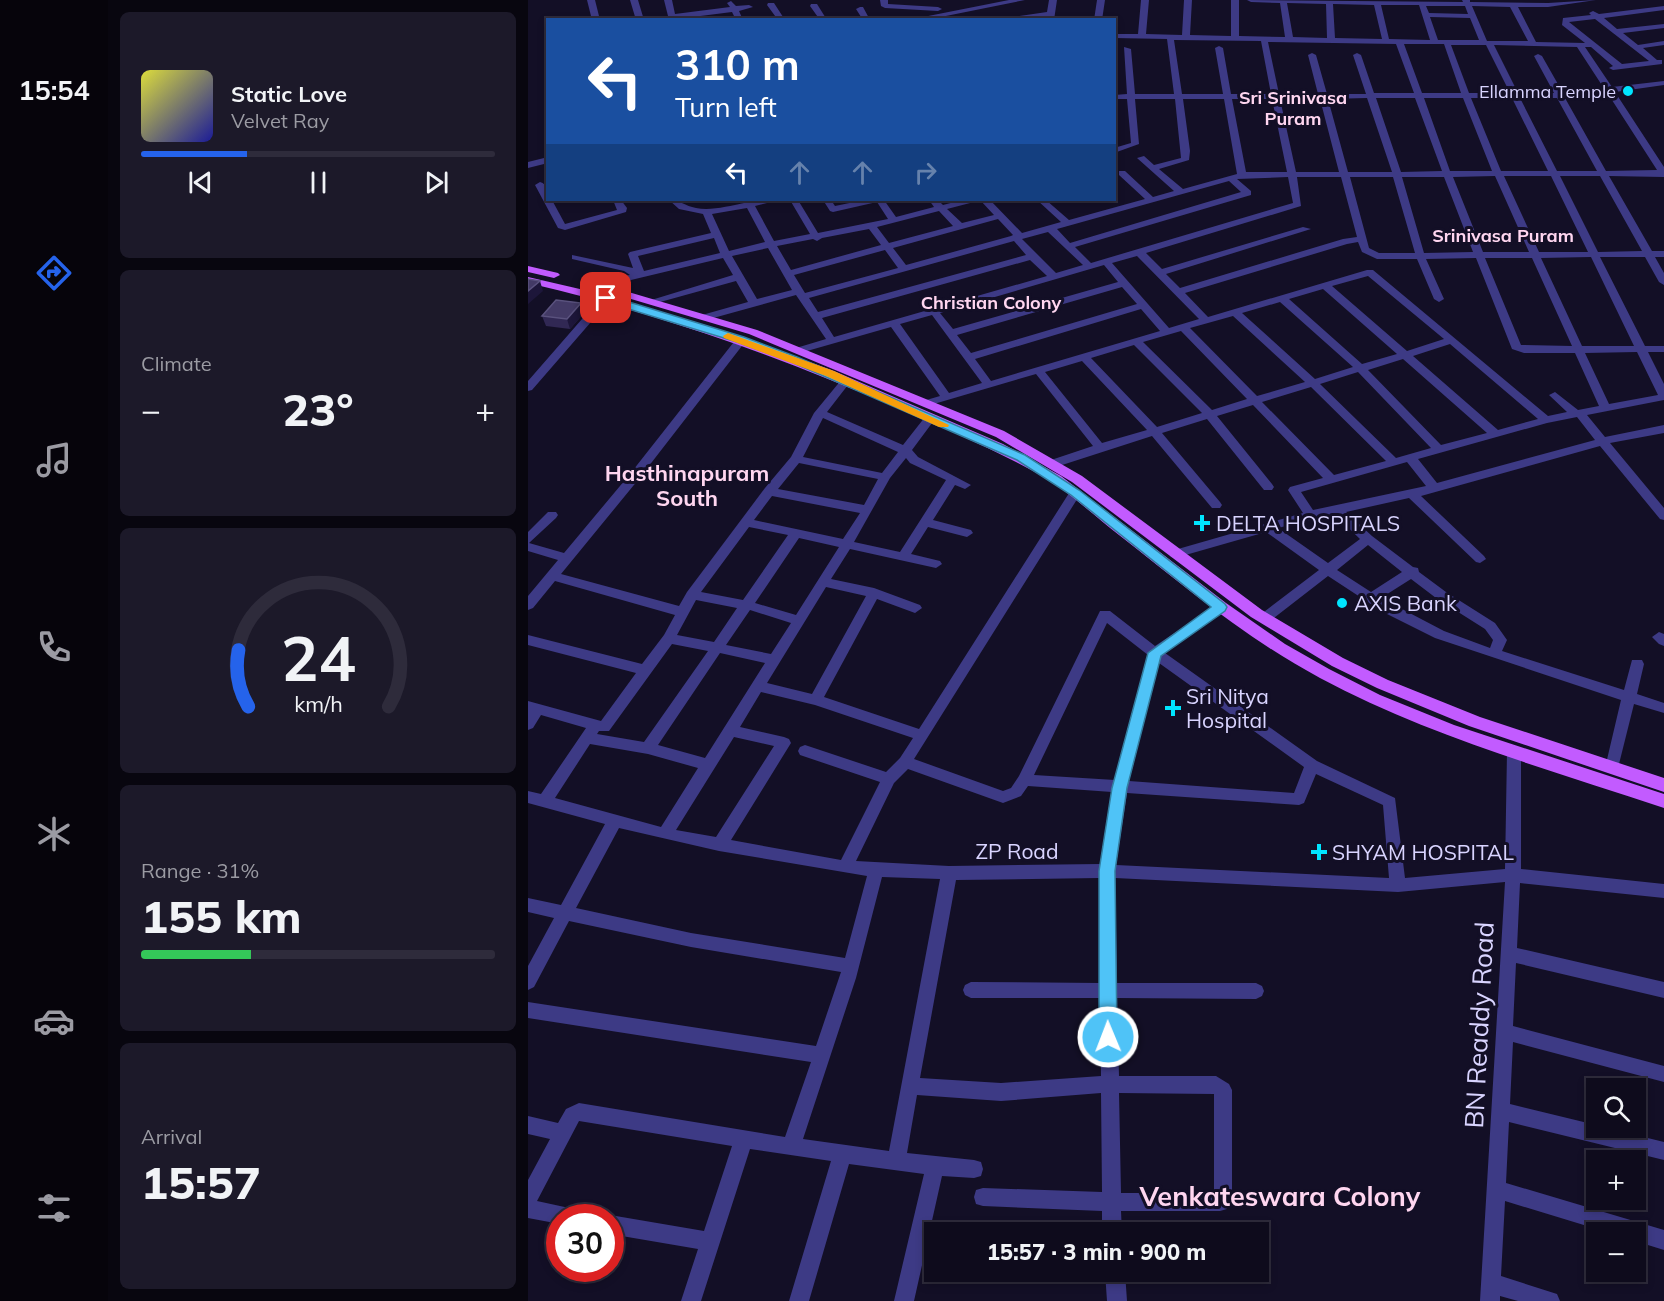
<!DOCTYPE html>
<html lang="en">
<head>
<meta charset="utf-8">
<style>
  :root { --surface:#0e0b1c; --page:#1c1929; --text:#f1f3f6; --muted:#9b9ba3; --line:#2e2b3b; --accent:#2563eb }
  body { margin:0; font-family:Mulish,sans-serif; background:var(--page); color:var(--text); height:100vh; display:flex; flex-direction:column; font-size:22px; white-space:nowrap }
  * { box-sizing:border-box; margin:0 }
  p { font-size:20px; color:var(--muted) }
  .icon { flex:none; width:33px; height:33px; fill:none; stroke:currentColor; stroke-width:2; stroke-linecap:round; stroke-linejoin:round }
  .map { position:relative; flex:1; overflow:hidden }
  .panel { display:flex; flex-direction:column; gap:12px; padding:12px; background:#08060f; width:420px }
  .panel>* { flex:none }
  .top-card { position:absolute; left:18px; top:18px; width:570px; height:183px; border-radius:0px; box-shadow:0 3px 9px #0003,0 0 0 2px var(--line); background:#1a4fa0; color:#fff; overflow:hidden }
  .buttons { position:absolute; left:1058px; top:1078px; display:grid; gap:12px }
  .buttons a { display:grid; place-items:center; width:60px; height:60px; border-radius:0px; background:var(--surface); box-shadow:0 3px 9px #0003,0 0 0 2px var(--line); font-size:30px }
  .speed { position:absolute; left:18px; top:1204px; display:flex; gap:12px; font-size:30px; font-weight:700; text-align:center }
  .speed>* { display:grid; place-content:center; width:78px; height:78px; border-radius:50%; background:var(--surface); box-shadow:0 3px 9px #0003,0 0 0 2px var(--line); line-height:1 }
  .speed .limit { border:9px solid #d22; background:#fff; color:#111 }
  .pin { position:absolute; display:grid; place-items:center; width:51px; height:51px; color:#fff; margin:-26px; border-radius:12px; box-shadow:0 3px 9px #0006 }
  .me { position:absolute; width:66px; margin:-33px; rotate:359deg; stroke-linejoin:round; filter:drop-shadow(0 0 4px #0008) }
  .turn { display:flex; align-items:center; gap:21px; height:126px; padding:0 30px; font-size:27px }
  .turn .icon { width:78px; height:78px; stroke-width:2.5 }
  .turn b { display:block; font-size:42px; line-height:51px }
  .lanes { display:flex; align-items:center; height:57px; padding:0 30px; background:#0003; justify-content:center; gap:30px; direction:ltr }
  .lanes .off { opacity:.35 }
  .big { font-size:45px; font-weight:800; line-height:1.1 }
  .panel .card { flex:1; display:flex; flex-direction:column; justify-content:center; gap:9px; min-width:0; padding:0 21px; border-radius:9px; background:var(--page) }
  .panel .dial { align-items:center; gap:0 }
  .dial svg { height:156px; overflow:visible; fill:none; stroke:var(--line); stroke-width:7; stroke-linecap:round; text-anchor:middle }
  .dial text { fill:var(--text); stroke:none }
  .song { display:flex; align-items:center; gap:18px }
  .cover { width:72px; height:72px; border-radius:9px; background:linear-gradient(135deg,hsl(60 70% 55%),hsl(240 70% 35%)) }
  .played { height:6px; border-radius:3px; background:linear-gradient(90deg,var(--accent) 30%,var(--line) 30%) }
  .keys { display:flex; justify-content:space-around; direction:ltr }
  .heat { display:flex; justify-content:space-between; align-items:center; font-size:33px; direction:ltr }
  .charge { height:9px; border-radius:4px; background:linear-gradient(90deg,#34c759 31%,var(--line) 0) }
  .trip { position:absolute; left:396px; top:1222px; width:345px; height:60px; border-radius:0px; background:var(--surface); box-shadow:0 3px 9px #0003,0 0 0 2px var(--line); font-weight:800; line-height:60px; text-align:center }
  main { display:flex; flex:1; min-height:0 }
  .tabs { display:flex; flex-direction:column; width:108px; justify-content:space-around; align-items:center; background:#06040b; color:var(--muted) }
  .tabs .icon { width:42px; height:42px }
  .tabs .on { color:var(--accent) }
  .tabs b { font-size:27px; color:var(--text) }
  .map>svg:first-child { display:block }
</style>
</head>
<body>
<main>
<nav class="tabs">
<b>15:54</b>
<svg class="icon on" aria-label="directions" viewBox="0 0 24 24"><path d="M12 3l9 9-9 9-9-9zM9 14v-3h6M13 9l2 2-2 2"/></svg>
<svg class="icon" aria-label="music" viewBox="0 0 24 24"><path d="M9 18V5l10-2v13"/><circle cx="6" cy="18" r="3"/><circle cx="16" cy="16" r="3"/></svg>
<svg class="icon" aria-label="phone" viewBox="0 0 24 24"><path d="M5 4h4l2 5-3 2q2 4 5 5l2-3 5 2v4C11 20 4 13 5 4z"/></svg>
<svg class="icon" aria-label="climate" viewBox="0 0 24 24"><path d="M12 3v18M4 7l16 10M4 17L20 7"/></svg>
<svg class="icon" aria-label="car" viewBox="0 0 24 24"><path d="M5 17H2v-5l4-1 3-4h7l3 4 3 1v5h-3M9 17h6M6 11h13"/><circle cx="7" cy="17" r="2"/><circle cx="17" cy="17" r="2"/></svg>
<svg class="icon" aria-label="filters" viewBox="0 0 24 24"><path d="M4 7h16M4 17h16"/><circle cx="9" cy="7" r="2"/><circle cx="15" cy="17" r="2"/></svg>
</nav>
<section class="panel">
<div class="card">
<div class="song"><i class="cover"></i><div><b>Static Love</b><p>Velvet Ray</p></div></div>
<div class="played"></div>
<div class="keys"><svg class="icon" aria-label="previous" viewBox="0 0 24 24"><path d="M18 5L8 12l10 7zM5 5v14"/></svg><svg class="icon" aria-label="pause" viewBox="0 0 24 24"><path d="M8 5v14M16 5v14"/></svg><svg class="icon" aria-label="next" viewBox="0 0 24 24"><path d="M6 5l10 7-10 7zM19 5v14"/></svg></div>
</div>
<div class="card"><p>Climate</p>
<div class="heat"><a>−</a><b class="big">23°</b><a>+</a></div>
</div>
<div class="card dial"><svg viewBox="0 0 100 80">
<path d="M14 69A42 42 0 1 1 86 69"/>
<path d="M14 69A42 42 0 0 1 9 40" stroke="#2563eb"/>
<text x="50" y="56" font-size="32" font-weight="700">24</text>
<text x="50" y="72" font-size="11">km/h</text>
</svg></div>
<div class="card"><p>Range · 31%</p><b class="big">155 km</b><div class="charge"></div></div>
<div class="card"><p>Arrival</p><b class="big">15:57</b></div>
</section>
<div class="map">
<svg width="1136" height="1301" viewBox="0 0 1136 1301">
  <rect width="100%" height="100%" fill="#130f26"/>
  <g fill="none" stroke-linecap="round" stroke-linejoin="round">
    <path fill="#3d3a85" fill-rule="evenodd" d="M59,0H67L72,20H64Z
      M102,0H110L116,20H108Z
      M136,0H144L147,14L202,7L199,3L203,1L208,6L221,5L225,7L211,11L215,20H208L204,12L141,20Z
      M352,0H360V4L410,7L414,9L410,11L357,8L353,6Z
      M481,0H497L398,20H380Z
      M521,0H529L526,20H518L519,17L465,20L519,12Z
      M569,0H577L574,20H566Z
      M613,0H621L618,34L654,35L656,0H664L662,35L703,36V0H711V36L757,37L752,3L723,2L719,0L935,2L934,0H942V2L1020,3L1068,0L1020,7H990L1008,42L1057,43L1034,25L1035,18L1063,15L1061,13L1065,11L1071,14L1136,6V10L1076,18L1089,29L1136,24V28L1095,33L1110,45L1136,41V45L1115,48L1129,60H1134V64L1085,70L1081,68L1085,66L1063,47H1057L1084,87L1136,81V85L1087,92L1136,167V177L1081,176L1124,251H1136V257H1127L1136,273V285L1131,282L1117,257H1072L1117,346H1136V352H1120L1136,384V400L1059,415L1077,437L1136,425V433L1082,443L1136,508V520L1132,519L1072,446L893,496L956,556L958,559L952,563L948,562L881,498L818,512L844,536L885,567L890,568L891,572L918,592L967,623L979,640L974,651L1096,690L1104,660H1114L1116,664L1109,694L1136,703V713L1106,704L1089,772L1084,774L1079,772L1077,768L1093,700L907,638L855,612L800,576L742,621H732L730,618L732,615L791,570L738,532L647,558L643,557L641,554L643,551L775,513L760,490L762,487L795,478L725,405L689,416L744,484L746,487L744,490H736L679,419L634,433L692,502L694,505L692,508H684L624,436L531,466H523L521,463L523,460L565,446L508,374L399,406L393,403L395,401L412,396L363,327L272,353L268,352V348L298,339L268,295L178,320L173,317L174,315L220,302L208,281L125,304L120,301L205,275L195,258L103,280L89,292L4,390L0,391V381L81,288L96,276L102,275L96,271L44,259V255L105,268L100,254L102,252L183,233L175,214L151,209L141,200C152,200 157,206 168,208C183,211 201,206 216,203L215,200H244L243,202L227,206L246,241L282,234L262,200H270L290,233L360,219L349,202L305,212L302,211L295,200H303L307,206L336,200H356L368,217L406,207L401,200H410L415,205L434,200H447L446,202L419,209L434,223L466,215L452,200H462L494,233L533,222L509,200H518L541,220L617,199L591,175V171H597L625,197L646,191L609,158L616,156L626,165L653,158L647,99H607L611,144L586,153V148L603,143L599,99H586V95L599,94L596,47L603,49L607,94H646L639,39L586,38V34H610ZM759,3L798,4L799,38L765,37ZM805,4L846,5L854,39L807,38ZM853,5H891L902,40L861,39ZM898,6H937L940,14L901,13ZM944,6L982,7L1000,41H959ZM902,17L942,18L951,40H910ZM1067,19L1121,61L1094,64L1041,22ZM646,40L733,41L743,94H703L695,48L691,46L687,48L695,94H654ZM740,42L868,44L886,93H846L833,55L829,53L825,55L838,94H799L788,55L784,53L780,55L790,94H751ZM876,44H916L933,93H894ZM923,45H958L982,93H941ZM966,45L1049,47L1079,93H1035L1014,56L1010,54L1006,56L1026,93H990ZM1082,97L1129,170L1078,171L1037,98ZM839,98L864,172H820L800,99ZM848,98H887L914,171L873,172ZM896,98H935L964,171H922ZM943,98H984L1020,171H973ZM992,98H1029L1069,171H1029ZM655,99H696L709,174L655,189L631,169L661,160L662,151ZM704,99H744L759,172H718ZM752,99H792L811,172H768ZM967,176L1001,252H955L925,177ZM976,176H1023L1060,252H1011ZM1032,176H1072L1114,251L1070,252ZM760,177L765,203L563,263L547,247L723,195V191L709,179ZM769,177H813L829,237L815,239L652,288L638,274L783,229L775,227L634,269L618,253L773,206ZM822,177H865L887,253H851L841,248ZM874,177H916L945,252L896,253ZM701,181L713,192L542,243L529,229ZM219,208L237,242L201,251L184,214ZM411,211L425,226L361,243L349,227ZM470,219L485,235L483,236L378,265L365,248ZM341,229L353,245L263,270L249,246L285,239L289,241L294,238ZM520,232L555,265L528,273L494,239ZM186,238L192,253L116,271L110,256ZM486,241L498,255L290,312L281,298ZM830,242L834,252L849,259H889L906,299L911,302L916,299L898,259L948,258L984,349L996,353H1047L1071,406L1050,410L1027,392L1021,395L1039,412L1020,416L845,270H839L680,317L657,293L819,244ZM240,248L264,290L229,299L204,256ZM357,250L370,268L277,293L266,275ZM609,256L671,319L641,328L584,263ZM1063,257L1106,346H1054L1013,258ZM957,258H1004L1044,346L993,345ZM502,260L519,276L306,337L294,318ZM576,265L590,282L425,329L412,313ZM840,276L916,339L879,351L804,286ZM594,287L609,304L443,353L429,335ZM795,289L869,354L834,364L761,299ZM752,302L825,367L787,379L714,313ZM613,309L632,331L463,381L447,359ZM404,315L454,383L421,393L372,324ZM705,316L777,382L729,396L662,328ZM653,331L719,399L684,410L615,342ZM922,344L1010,419L970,430L885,356ZM606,345L674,413L629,427L563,358ZM1109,352L1130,395L1081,404L1057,353ZM875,359L959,433L913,445L840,370ZM554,361L619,430L574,443L517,372ZM830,372L903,448L868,458L792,384ZM783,387L858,461L806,475L734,402ZM1049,417L1067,440L909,483L890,459L1019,423ZM879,462L898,486L785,510L773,492ZM806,514L832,539L800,563L750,528ZM840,545L874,572L843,592L809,570ZM883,579L908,598L957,629L965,640L962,648L916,631L853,598Z
      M240,3H246L257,20H250L239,5Z
      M283,4H289L299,20H292L282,6Z
      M332,7H335L342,20H335L328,9Z
      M20,157V163L0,168V162Z
      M12,182C20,184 20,193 20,200H24L37,224L89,210L85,200H93L99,208L98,212L37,230L30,228L7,185Z
      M213,337L218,340L217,342L110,480L33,574L151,606L159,592L237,488L263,457L286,413L314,379L318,378L323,381L299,412L375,445L397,417H405L407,419L384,450L390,457L443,485L437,489L427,485L405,520L443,530L445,533L439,537L400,527L383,554L412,561L414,564L408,568L322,549L303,579L346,588L392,605L394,608L387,613L349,599L296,697L391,729L543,490H551L553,493L386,759L475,791L483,788L491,776L572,611H582L627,646L693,602L700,607L698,610L637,653L789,761L867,798L877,878L977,869L979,752L981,748L986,746L991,748L993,752V869L1136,884V898L992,883L989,948L1136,982V998L988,963L985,1026L1136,1066V1082L985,1042L982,1104L1068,1125V1128H1079L1136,1142V1160L981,1122L978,1183L1136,1230V1250L1107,1241V1233H1082L977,1201L973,1276L1029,1294L1032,1301H990L972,1296V1301H952L977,882L870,892L587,878L589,983H728L734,986L736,991L734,996L728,999L589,998L591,1076H688L701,1084L704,1090V1199L699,1209L692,1211H593L594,1233H574V1211L455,1206L448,1204L446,1197L448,1190L455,1188L574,1192L573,1093L473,1101L389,1095L379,1153L446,1160L453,1162L455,1169L453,1176L446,1178L414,1176L386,1301H366L396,1174L321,1164L281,1301H261L303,1161L222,1149L173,1301H153L170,1249L82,1234V1218H75L82,1215L176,1231L204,1146L51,1121L9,1201L55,1211L57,1218H32V1224L0,1218V1180L22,1139L0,1134V1116L30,1123L38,1109L51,1103L257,1137L283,1062L0,1018V1002L288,1046L313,972L163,947L41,921L6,987L0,990V966L26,918L0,912V898L33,905L77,824L0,803V791L13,794L58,728L13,715L5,728L0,730V701L73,721L108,673L0,645V635L114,664L136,635L147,615L27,581L5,608L0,610V596L30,560L0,551V532L20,512H28L30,515L28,518L1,543L36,553L102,474L209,338ZM295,418L370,452L354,473L275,457ZM378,458L382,463L418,480L372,552L326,542L362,478ZM271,463L350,479L336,505L250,489ZM244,496L332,513L315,539L226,520ZM221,527L260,535L215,600L173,592ZM271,538L311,547L268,615L227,603ZM298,587L338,596L284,694L239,683ZM168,600L209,608L186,642L149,635ZM222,610L263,623L243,654L198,645ZM579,623L620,655L587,780L506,775ZM144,644L180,651L116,742L69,734L71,731H81ZM192,653L237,663L177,758L130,745ZM631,663L776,767L766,793L601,781ZM233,692L287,705L385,738L372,758L358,772L277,745L272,747L270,751L272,755L352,782L313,860L203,840L263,743L261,739L256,737L212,727ZM206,737L246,746L188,837L148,830ZM62,744L120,754L170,768L133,827L27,798ZM380,769L475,803L493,796L500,786L584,792L572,864L421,866L328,861L366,783ZM788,774L855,805L861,878L588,865L599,793L771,805L776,803ZM91,828L191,851L339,876L317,958L163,933L48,908ZM354,877L412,879L361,1151L275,1139L328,978ZM571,878L572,983L443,982L437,985L435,990L437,995L443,998H572L573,1076L473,1083L392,1078L428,880ZM591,1093L686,1094V1193H593Z
      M1131,632L1136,634V646L1131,644L1124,637Z
      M577,1272H597L599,1301H579Z"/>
    <path fill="#c25bff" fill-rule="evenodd" d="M0,266L30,273L32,275L26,278L0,272Z
      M0,277L82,296L217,338L306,371L475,444L533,476L698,603L757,644L801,669L852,695L926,725L1136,794V808C1020,769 900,736 792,678C719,639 656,586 591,535C568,517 545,496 521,480C473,452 422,431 372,409C250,356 129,313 0,283Z
      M70,283L229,330L476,431L554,476L734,610L815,658L860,680L952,717L1136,778V792L941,726L849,688L804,666L723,617L544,482L468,437L221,334L66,288L64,286Z"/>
  </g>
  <path fill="#312854" d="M53,303L56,313L42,329L18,326L14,316Z"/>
  <path fill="#1d163a" d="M12,281L15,291L0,304V291Z
    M53,303L56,313L42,329L39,319Z"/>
  <path fill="#433a66" stroke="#5a527e" stroke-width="1.5" d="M0,279L12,281L0,291Z
    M28,300L53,303L39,319L14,316Z"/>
  <path fill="#4fc3f7" stroke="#337fa1" stroke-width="1.5" d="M78,295L216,337L269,357L497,455L551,490L697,604L699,607L697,611L633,656L599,788L587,871L589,1037L586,1043L580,1045L574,1043L571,1037V871L584,788L620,653L683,607L543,495L489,460L261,361L209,342L74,301V296Z"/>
  <path fill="#f59e0b" d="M200,333L306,371L421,425L420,427H411L298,376L196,338L195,336Z"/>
  <g fill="#00e5ff" stroke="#130f26" stroke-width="2">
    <circle cx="1100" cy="91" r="6"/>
    <path d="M671 514h6v6h6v6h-6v6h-6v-6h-6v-6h6z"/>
    <circle cx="814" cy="603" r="6"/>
    <path d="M642 699h6v6h6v6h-6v6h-6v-6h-6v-6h6z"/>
    <path d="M788 843h6v6h6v6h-6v6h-6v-6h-6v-6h6z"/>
  </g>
  <g text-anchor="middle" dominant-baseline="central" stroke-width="6" stroke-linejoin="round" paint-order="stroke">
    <g font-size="18" fill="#d9d4ff" stroke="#130f26" text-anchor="end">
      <text x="1088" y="91">Ellamma Temple</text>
    </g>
    <g font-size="18" font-weight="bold" fill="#ffd6f0" stroke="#130f26">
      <text x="765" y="97">Sri Srinivasa<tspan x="765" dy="21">Puram</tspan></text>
      <text x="975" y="235">Srinivasa Puram</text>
      <text x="463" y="302">Christian Colony</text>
    </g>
    <g font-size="21" fill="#d9d4ff" stroke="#130f26" text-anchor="start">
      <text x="688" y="523">DELTA HOSPITALS</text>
      <text x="826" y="603">AXIS Bank</text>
      <text x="658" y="696">Sri Nitya<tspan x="658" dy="24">Hospital</tspan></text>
      <text x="804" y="852">SHYAM HOSPITAL</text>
    </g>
    <g font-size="21" fill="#d9d4ff" stroke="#130f26">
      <text x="489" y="851">ZP Road</text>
    </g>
    <g font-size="22" font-weight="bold" fill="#ffd6f0" stroke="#130f26">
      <text x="159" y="473">Hasthinapuram<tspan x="159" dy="25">South</tspan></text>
    </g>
    <g font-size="26" fill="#d9d4ff" stroke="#130f26">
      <text transform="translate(951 1025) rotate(-87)">BN Readdy Road</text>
    </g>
    <g font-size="27" font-weight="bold" fill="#ffd6f0" stroke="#130f26">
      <text x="752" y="1196">Venkateswara Colony</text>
    </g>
  </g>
</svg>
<div class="buttons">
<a><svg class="icon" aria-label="search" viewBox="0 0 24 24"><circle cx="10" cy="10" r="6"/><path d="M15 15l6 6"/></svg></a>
<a>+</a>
<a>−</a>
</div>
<div class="speed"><div class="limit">30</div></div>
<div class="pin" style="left:78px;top:298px;background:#d93025"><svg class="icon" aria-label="arrive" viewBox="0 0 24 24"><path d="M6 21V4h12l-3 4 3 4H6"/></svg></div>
<svg class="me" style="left:580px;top:1037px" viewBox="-20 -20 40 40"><circle r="17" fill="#4fc3f7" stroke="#fff" stroke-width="3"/><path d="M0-11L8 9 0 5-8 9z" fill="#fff"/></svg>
<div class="trip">15:57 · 3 min · 900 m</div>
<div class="top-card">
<div class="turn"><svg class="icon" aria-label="left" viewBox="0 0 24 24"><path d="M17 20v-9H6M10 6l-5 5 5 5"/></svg><div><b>310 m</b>Turn left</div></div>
<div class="lanes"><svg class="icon" aria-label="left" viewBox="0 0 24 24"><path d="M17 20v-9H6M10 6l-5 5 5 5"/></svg><svg class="icon off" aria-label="ahead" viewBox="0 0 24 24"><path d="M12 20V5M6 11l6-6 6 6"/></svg><svg class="icon off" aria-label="ahead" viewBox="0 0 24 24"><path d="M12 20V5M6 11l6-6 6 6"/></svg><svg class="icon off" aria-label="right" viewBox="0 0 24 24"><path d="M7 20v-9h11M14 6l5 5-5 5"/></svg></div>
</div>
</div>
</main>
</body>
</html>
